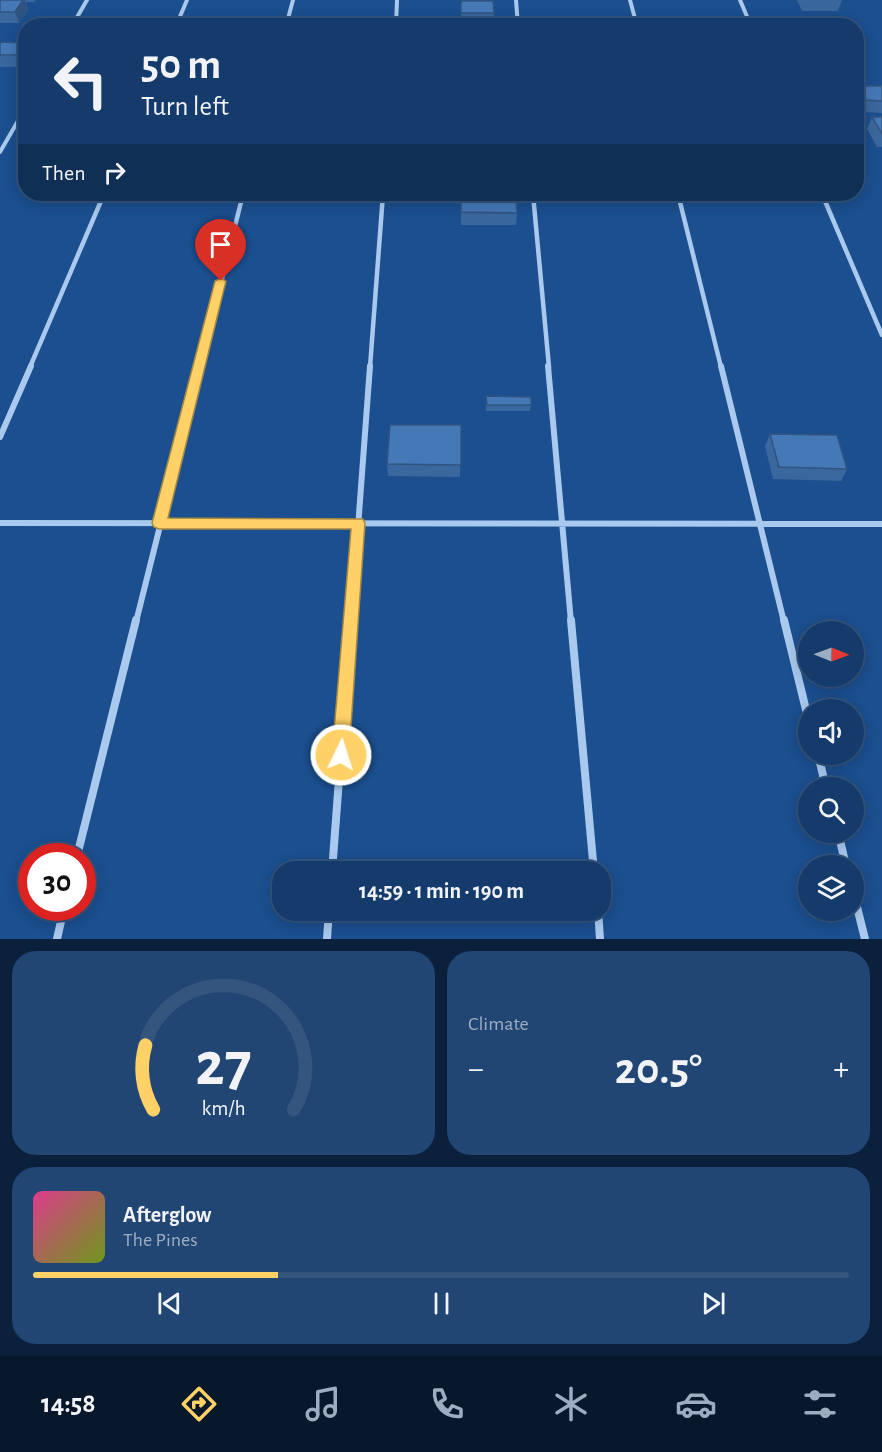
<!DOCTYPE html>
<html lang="en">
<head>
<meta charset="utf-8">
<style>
  :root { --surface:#143b6b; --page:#214673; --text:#f1f3f6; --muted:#9dadc1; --line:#33557e; --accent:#ffd166 }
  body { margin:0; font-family:"Alegreya Sans",sans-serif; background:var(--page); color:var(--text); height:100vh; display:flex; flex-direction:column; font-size:22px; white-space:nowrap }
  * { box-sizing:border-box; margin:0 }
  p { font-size:20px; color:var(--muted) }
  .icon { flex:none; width:33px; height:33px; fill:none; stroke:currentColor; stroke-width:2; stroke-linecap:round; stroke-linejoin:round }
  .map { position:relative; height:939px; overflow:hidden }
  .drawer { display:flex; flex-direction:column; gap:12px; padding:12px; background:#0b203b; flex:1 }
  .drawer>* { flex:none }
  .banner { position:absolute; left:18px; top:18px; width:846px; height:183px; border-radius:24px; box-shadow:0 3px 15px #0003,0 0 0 2px var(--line); background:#143b6b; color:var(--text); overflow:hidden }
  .needle { width:39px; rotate:91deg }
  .tools { position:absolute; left:798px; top:621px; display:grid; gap:12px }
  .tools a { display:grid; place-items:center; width:66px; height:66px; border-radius:50%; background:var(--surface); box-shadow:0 3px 15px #0003,0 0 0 2px var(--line); font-size:30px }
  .speed { position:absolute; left:18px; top:843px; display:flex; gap:12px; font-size:30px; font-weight:700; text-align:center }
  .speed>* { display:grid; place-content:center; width:78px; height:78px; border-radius:50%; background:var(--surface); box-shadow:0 3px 15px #0003,0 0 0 2px var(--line); line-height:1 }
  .speed .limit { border:9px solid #d22; background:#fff; color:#111 }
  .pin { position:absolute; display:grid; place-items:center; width:51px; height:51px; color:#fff; margin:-62px -26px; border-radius:50% 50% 50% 0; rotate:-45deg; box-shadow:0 0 6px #0007 }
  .pin .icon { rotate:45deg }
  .me { position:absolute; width:66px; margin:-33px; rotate:4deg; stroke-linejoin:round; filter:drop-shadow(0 0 4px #0008) }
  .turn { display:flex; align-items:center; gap:21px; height:126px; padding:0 24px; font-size:27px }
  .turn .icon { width:78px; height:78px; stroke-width:2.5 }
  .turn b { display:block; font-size:42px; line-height:51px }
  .then { display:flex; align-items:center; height:57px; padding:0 24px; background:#0003; gap:12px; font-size:22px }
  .big { font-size:45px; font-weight:700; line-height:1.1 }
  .drawer .widget { flex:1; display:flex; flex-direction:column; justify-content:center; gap:9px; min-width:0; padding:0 21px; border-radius:24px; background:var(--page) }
  .drawer .dial { align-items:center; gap:0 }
  .dial svg { height:156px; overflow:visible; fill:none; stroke:var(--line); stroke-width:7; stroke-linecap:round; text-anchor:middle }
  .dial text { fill:var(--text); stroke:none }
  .song { display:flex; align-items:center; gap:18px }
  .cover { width:72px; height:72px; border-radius:9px; background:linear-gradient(135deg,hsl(330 70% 55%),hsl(80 70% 35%)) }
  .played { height:6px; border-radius:3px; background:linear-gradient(90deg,var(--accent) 30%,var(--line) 30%) }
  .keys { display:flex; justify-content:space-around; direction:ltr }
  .heat { display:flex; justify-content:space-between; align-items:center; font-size:33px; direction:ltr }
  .drawer .tiles { flex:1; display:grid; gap:12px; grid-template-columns:1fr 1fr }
  .widget:last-child { grid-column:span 2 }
  .trip { position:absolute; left:272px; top:861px; width:339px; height:60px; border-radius:24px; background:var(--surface); box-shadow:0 3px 15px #0003,0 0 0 2px var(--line); font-weight:700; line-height:60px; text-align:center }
  .tabs { display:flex; height:96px; justify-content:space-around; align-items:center; background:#08182b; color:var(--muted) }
  .tabs .icon { width:42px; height:42px }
  .tabs .on { color:var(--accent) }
  .tabs b { font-size:27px; color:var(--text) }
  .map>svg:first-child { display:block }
</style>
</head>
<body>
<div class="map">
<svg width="882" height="939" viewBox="0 0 882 939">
  <rect width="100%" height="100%" fill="#1b4f8f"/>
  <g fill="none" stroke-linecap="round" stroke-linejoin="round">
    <path stroke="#a9c9ee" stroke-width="4" d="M516,0L518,26
      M630,0L637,26
      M740,0L751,26
      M72,26L87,0
      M176,26L187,0
      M286,26L293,0
      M396,26L397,0
      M0,152L26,107"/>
    <path stroke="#a9c9ee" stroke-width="4.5" d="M533,194L549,367
      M678,194L721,367
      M822,194L882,335
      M30,367L104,194
      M200,367L243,194
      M370,367L383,194"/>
    <path stroke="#a9c9ee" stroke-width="6" d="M548,366L571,622
      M721,366L784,622
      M0,437L31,366
      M0,523L882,524
      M136,622L200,366
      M351,622L370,366"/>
    <path stroke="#a9c9ee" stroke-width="8" d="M571,620L594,872
      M784,620L808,718
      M818,754L826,788
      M838,832L846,866
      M77,856L136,620
      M332,872L351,620
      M854,895L865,939
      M598,910L600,939
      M57,939L64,908
      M327,939L329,910"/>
  </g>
  <path fill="#3a679d" d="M0,0H36L34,2H26L28,10L19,23H0Z
    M797,0H842L838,11H802Z
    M461,1L494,13L493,25H461Z
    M26,43V67H0V44Z
    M858,86H882V113L861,112L856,104V91Z
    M872,117H882V147H877L867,129Z
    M461,194L517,213L516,225H461Z
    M486,396L531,405L530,411H486Z
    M461,425L460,477L388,476L387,464Z
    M770,434L847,469L841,481L773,479L765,446Z"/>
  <path fill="#305480" d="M23,0H25L28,10L19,23L15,12Z"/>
  <path fill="#4478b7" stroke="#305480" stroke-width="1.5" d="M0,0H23L15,12H0Z
    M461,1H493L494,13H461Z
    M1,42L26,43V55H0V44Z
    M858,86H882V101L865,100Z
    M872,117H882V134Z
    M461,194H516L517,213L461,212Z
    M486,396L531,397V405H487Z
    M390,425H461V465L387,464Z
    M770,434L837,435L847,469L779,467Z"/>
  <path fill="#ffd166" stroke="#a68842" stroke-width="1.5" d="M221,278L226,281L168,518L363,519L365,523L349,755L347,761L341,764L335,761L332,755L351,529H159L154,527L152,523L215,281Z"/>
</svg>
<div class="tools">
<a><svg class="needle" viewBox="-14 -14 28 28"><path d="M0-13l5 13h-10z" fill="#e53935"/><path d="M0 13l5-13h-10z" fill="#9dadc1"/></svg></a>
<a><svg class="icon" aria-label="sound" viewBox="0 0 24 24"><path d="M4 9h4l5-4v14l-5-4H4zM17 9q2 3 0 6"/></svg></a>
<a><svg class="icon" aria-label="search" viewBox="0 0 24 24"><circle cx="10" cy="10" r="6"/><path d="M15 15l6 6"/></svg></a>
<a><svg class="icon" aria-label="layers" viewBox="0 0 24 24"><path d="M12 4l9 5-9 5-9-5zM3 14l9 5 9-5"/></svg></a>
</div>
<div class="speed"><div class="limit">30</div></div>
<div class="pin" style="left:221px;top:281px;background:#d93025"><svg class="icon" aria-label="arrive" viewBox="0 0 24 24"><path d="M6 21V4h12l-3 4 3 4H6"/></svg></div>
<svg class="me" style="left:341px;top:755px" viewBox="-20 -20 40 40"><circle r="17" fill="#ffd166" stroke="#fff" stroke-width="3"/><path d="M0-11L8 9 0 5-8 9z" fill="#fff"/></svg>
<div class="trip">14:59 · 1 min · 190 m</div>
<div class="banner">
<div class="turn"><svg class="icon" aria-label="left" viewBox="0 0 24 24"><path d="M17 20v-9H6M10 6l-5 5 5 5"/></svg><div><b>50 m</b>Turn left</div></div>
<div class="then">Then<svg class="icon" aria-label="right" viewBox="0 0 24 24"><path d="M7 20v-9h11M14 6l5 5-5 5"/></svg></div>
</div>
</div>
<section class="drawer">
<div class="tiles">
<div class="widget dial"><svg viewBox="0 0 100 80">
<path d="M14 69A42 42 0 1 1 86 69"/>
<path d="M14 69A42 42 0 0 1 10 36" stroke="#ffd166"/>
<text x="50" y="56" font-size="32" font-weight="700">27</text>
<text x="50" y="72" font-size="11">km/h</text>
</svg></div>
<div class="widget"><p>Climate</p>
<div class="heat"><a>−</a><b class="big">20.5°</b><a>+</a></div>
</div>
<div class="widget">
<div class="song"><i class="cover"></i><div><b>Afterglow</b><p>The Pines</p></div></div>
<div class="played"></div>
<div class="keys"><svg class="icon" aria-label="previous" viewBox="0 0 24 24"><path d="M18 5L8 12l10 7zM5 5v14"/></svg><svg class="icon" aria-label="pause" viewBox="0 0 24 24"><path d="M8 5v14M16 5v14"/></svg><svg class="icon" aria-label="next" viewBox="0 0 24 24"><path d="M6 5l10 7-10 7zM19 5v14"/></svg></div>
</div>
</div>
</section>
<nav class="tabs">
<b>14:58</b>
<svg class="icon on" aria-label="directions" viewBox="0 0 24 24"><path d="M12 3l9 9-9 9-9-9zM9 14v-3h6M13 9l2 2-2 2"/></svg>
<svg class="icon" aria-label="music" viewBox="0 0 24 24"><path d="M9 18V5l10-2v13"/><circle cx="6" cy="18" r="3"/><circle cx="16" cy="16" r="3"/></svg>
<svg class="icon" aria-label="phone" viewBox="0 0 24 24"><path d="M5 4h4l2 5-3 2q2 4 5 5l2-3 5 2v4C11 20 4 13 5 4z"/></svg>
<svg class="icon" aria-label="climate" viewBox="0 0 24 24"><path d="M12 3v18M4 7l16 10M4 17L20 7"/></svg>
<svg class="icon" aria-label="car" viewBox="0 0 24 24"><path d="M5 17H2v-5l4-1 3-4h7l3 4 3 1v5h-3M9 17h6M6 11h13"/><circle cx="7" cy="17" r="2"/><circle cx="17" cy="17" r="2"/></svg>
<svg class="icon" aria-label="filters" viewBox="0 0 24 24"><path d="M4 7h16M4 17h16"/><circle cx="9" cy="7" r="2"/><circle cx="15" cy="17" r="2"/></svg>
</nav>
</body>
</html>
